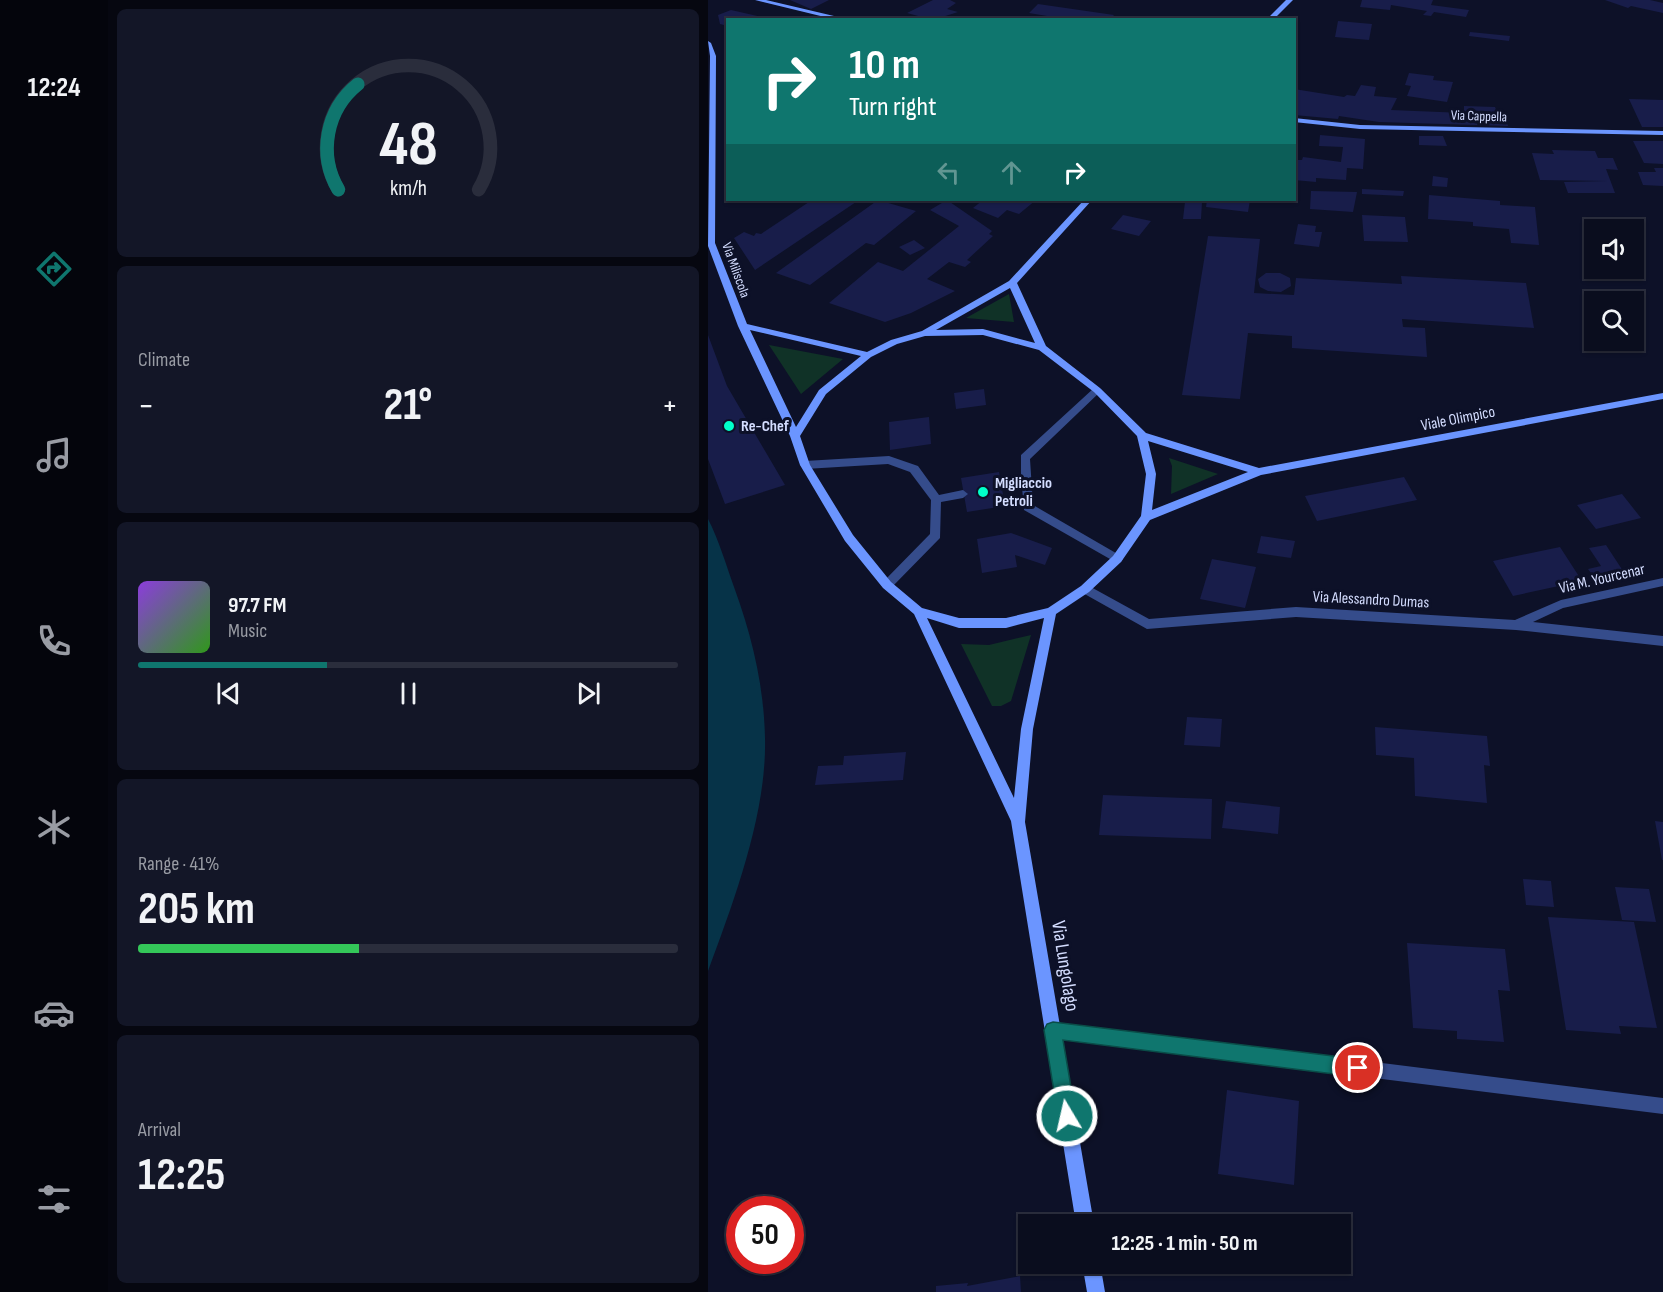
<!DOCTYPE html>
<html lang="en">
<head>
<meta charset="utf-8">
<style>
  :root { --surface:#0a0d1e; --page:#131627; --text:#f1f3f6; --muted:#999ca4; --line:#2a2d3c; --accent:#0f766e }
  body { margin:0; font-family:"Sofia Sans Condensed",sans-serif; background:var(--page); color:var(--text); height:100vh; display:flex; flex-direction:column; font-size:22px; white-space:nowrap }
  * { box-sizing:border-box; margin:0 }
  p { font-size:20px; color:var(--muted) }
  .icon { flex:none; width:33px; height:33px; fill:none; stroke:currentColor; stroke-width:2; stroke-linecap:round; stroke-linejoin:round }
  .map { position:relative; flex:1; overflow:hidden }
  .panel { display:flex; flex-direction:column; gap:9px; padding:9px; background:#060710; width:600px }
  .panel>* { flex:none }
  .banner { position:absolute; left:18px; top:18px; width:570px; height:183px; border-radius:0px; box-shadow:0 2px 4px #0004,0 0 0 2px var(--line); background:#0f766e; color:#fff; overflow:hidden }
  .controls { position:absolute; left:876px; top:219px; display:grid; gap:12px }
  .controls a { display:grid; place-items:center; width:60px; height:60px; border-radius:0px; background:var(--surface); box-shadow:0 2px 4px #0004,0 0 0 2px var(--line); font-size:30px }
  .speed { position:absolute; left:18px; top:1196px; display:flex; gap:12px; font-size:30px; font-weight:700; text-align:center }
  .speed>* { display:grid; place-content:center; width:78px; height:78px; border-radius:50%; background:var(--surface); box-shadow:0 2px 4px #0004,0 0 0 2px var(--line); line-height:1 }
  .speed .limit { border:9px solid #d22; background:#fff; color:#111 }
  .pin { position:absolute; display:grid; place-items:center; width:51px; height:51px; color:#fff; margin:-26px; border:3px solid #fff; border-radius:50%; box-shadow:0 2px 6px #0007 }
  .me { position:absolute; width:66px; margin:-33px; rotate:351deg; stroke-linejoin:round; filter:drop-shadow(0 0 4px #0008) }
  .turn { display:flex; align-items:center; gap:21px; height:126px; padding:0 24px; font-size:27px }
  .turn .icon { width:78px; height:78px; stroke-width:2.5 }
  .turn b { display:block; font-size:42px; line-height:51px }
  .lanes { display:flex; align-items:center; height:57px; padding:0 24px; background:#0003; justify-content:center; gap:30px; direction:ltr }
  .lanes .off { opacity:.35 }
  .big { font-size:45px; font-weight:700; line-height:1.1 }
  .panel .card { flex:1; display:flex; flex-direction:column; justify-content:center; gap:9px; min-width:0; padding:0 21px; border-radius:9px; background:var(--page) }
  .panel .dial { align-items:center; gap:0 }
  .dial svg { height:156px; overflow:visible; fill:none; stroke:var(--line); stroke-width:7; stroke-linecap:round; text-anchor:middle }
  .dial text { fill:var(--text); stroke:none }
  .song { display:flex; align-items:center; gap:18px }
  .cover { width:72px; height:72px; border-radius:9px; background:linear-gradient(135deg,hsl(270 70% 55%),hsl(110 70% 35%)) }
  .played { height:6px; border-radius:3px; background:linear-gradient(90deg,var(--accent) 35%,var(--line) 35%) }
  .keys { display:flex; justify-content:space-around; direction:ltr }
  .heat { display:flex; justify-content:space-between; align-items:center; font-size:33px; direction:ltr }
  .charge { height:9px; border-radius:4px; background:linear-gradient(90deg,#34c759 41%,var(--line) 0) }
  .trip { position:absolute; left:310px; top:1214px; width:333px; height:60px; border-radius:0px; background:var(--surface); box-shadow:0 2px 4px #0004,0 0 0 2px var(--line); font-weight:700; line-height:60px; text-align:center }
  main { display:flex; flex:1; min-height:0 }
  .menu { display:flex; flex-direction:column; width:108px; justify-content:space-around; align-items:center; background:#04050c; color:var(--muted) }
  .menu .icon { width:42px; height:42px }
  .menu .current { color:var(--accent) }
  .menu b { font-size:27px; color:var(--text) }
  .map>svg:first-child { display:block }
</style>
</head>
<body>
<main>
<nav class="menu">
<b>12:24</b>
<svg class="icon current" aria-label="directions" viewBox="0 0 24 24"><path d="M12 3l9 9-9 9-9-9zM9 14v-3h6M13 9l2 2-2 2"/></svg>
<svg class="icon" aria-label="music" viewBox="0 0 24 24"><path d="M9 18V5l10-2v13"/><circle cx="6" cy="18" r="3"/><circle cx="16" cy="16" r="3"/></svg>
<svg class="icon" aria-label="phone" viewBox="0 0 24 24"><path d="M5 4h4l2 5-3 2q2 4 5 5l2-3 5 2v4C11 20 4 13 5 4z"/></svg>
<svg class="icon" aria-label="climate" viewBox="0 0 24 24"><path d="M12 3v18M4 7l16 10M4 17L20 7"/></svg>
<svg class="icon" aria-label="car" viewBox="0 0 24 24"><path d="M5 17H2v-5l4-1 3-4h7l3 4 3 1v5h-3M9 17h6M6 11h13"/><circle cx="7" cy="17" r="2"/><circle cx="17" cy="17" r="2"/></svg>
<svg class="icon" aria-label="filters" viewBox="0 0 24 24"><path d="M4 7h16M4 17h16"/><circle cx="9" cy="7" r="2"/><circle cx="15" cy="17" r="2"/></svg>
</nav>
<section class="panel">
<div class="card dial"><svg viewBox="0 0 100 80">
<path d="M14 69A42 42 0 1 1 86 69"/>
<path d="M14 69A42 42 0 0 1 24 15" stroke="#0f766e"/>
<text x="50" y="56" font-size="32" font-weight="700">48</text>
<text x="50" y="72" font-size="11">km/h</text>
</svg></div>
<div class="card"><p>Climate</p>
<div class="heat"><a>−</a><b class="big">21°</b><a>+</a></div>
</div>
<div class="card">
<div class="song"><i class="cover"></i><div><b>97.7 FM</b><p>Music</p></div></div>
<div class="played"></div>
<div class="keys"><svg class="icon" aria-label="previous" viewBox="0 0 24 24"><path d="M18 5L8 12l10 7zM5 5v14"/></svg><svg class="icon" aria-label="pause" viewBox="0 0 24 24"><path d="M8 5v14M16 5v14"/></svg><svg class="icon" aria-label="next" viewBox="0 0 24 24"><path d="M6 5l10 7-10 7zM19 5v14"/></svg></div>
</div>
<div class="card"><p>Range · 41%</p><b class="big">205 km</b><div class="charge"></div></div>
<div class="card"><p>Arrival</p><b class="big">12:25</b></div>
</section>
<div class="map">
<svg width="955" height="1292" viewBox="0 0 955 1292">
  <rect width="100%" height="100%" fill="#0d1128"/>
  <path fill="#103227" d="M301,294L306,322L258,318Z
    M61,345L135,359L93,394Z
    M461,458L510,474L463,494L464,466Z
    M323,635L303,701L293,706H284L253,644L281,645Z"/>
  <path fill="#063348" d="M0,519C11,540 18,565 26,587C44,636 56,686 57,738C59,813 26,901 0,971Z"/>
  <path fill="#181d4a" d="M82,0H121L103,9Z
    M225,0H242L248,3L239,9L250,12L225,20L199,13Z
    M654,0H725L723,5L761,10L758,17L726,12L723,16L715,15L719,11L683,5L682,10L652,7Z
    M897,0H942L955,3V13L923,6L920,8Z
    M330,4L406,15L402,20H363L321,13Z
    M23,10L62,19V20H20V26L12,24L10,15Z
    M630,21L664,24L661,40L627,37Z
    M762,32L802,36L801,41L761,36Z
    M701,73L726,76L725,80L745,82L739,102L699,96L703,86L697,85Z
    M653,85L668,87L666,96L689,98L683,110L756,113V106L787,107L790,115H796L800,126L671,122L631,116L630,119L586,115V89L636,97L639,95L647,96Z
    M921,99L955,100V127H934Z
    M612,135L657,139L655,169L639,168L638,180L608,178V182L586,180V160H594L595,157L633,162L635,147L611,146Z
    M711,136H735L739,146L711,145Z
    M925,141H955V164L936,163Z
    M844,150L887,151L890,158H905L910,170L898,169L907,193H860L856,182L899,181L832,180L824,153L846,154Z
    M946,168H955V186L935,185L930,172H948Z
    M725,176L740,178L739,187L724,186Z
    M654,189L696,191L695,196L654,194Z
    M603,191L649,192L645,212L602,209Z
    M721,195L792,201V205L827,207L831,245L803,243L801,229L765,226V222L720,219Z
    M104,200H151L47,270L26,238L36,232L46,236L48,233L53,234Z
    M170,200L208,211L166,245L158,243L102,285L68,273Z
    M239,200L284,231L281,234L285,236L259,260L263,262L257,267L241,262L219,279L247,291L203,313L177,322L121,303L170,262L195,271L251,226L222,210Z
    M275,200H328L311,214L299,210L290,218L265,208Z
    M499,200H542L540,212L498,207Z
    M477,202H494L493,219H475Z
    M415,215L443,221L431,236L403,229Z
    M654,215L697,217L700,242L656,241Z
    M590,224L608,226L607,232H614L611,247L586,244Z
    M500,236L552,239L546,293L586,295L588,278L694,284L693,276L818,283L826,328L694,319L695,327L717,328L719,357L584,348V336L540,333L532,399L474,395Z
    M206,240L217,248L202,255L191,247Z
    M558,273H572L582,278L583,286L573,292L560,291L552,287L550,279Z
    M0,335L19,386L77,485L17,504L0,459Z
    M276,389L278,405L248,409L246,393Z
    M221,417L223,444L182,450L181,422Z
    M291,472L297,506L259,512L253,478Z
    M696,477L709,500L609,521L597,496Z
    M914,494L933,518L888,529L869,505Z
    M303,533L344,548L337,565L307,555L309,567L274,573L269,539Z
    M553,536L587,541L583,558L549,553Z
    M898,545L917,574L888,580L880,569L893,566L881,548Z
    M852,547L874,581L805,596L785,561Z
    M504,559L548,567L537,608L492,599Z
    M479,717L514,719L512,747L476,745Z
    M667,727L779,736L782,766L776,765L779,803L707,796L706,758L668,755Z
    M198,752L195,780L107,785L110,766L135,765L136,756Z
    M395,795L504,799L503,839L391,835Z
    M518,801L572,807L570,834L514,828Z
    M947,821L955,822V860H954Z
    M815,879L843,881L846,907L818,905Z
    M907,887L941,889L948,922L914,920Z
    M840,917L926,922L949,1028L911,1026L913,1034L858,1030Z
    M699,943L797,949L802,991L790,990L796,1042L749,1039V1031L705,1028Z
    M519,1090L591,1101L586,1185L510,1174Z
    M312,1276L313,1292H228V1286L260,1283L259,1286Z"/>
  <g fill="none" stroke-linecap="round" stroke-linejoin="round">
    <path fill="#354c8b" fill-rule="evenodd" d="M389,387L394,390L392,392L322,459L325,505L413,556L415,559L413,562L409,563L316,510L314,487L295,491L290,487L291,484L313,480V455L386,388Z
      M181,456L210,466L231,495L255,490L260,494L255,498L233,502L232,538L183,588L179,589L173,585L175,582L222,534L223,500L202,472L180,464L97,469L92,465L97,461Z"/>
    <path fill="#354c8b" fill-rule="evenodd" d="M955,578V586L855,608L825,622L955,636V646L808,630L588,617L439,629L373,592L371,589L377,585L381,586L441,619L588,607L807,620L853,600Z
      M345,1022L955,1098V1114L345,1038L340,1035L337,1030L340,1025Z"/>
    <path fill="#6b95ff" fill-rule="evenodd" d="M47,0H58L143,20H129Z
      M578,0H585L565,20H558Z
      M0,41L3,43L8,56L7,243L39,324L159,352L183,340L214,331L301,281L376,200H384L309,283L338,346L392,388L438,433L551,468L955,393V399L553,475L442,520L413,562L381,592L348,614L325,729L317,822L386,1224H368L303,821L206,614L175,588L137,541L92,465L82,436L30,326L0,246L2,56ZM302,288L327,343L275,329L228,330ZM42,330L153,356L111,390L88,427ZM275,335L331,350L386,392L429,436L438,474L433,516L405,556L373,586L340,608L298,618H251L214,608L183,582L145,535L102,465L92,436L118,394L163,357L189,344L217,336ZM440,441L540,472L444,510L448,474ZM219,618L251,628H298L336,618L313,729L306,798Z
      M586,118L652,125L955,131V135L652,129L586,122Z
      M374,1263H392L397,1292H379Z"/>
  </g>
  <path fill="#0f766e" stroke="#0a4d48" stroke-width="1.5" d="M345,1022L650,1059L656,1062L659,1068L656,1074L650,1077L355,1040L368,1116L366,1123L359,1126L353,1123L350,1116L336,1030L339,1024Z"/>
  <g fill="#00ffca" stroke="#0d1128" stroke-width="2">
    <circle cx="21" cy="426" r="6"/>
    <circle cx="275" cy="492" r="6"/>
  </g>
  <g text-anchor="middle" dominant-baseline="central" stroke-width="6" stroke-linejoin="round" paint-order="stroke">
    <g font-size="14" fill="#d4ddff" stroke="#0d1128">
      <text transform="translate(771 116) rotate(2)">Via Cappella</text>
      <text transform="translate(28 270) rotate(70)">Via Miliscola</text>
    </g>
    <g font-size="16" fill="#d4ddff" stroke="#0d1128">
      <text transform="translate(750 419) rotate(-11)">Viale Olimpico</text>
      <text transform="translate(894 579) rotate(-13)">Via M. Yourcenar</text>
      <text transform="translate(663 600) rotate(3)">Via Alessandro Dumas</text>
    </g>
    <g font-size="16" font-weight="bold" fill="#d4ddff" stroke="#0d1128" text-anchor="start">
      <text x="33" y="426">Re-Chef</text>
      <text x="287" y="483">Migliaccio<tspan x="287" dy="18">Petroli</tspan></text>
    </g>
    <g font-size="20" fill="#d4ddff" stroke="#0d1128">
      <text transform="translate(357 966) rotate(81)">Via Lungolago</text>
    </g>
  </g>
</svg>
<div class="controls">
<a><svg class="icon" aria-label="sound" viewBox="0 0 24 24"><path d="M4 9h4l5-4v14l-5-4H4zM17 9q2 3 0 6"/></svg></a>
<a><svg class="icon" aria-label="search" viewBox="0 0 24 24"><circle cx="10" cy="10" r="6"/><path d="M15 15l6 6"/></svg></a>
</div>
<div class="speed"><div class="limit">50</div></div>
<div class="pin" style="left:650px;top:1068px;background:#d93025"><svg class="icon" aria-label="arrive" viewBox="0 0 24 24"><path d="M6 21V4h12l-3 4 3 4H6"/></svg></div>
<svg class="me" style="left:359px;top:1116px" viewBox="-20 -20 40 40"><circle r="17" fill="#0f766e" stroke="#fff" stroke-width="3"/><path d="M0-11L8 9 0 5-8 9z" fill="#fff"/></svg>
<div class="trip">12:25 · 1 min · 50 m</div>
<div class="banner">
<div class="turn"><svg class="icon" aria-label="right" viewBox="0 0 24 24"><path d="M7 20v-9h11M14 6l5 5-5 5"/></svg><div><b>10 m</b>Turn right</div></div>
<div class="lanes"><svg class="icon off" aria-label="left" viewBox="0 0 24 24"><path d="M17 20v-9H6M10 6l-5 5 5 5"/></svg><svg class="icon off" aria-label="ahead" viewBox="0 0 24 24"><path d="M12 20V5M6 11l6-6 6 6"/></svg><svg class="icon" aria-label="right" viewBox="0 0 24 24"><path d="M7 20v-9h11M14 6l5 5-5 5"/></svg></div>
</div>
</div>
</main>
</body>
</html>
